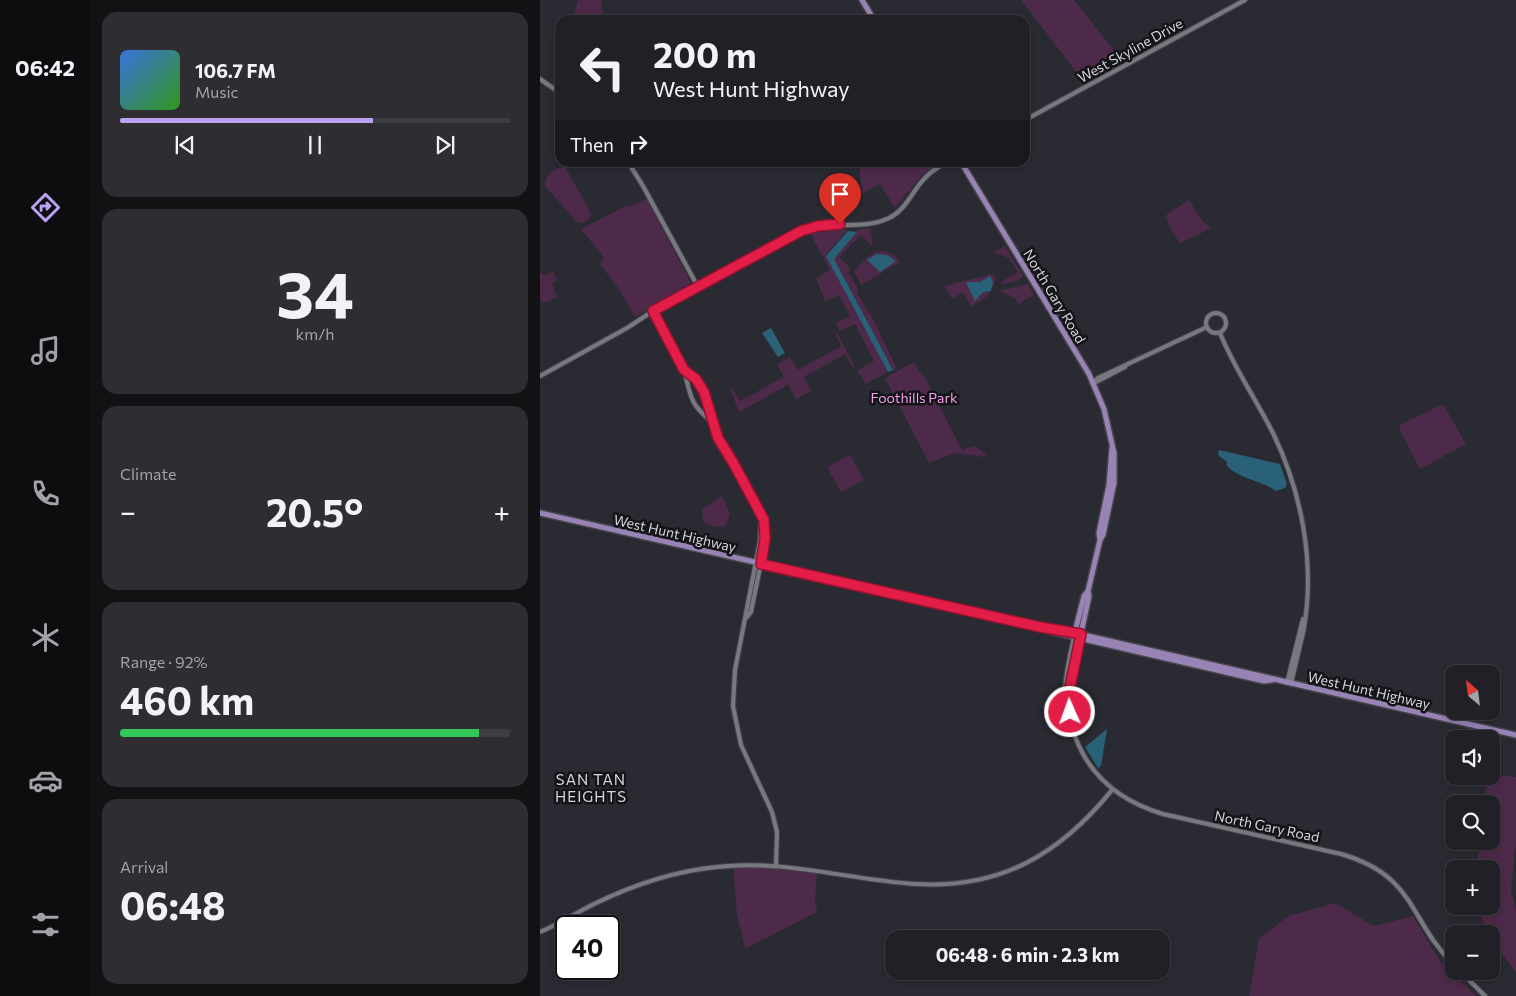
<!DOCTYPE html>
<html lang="en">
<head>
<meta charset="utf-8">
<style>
  :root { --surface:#202026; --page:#2d2d32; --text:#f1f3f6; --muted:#a2a3a7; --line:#3d3e43; --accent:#bca0f2 }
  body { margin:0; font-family:Commissioner,sans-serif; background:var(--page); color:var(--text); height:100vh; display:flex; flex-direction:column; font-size:19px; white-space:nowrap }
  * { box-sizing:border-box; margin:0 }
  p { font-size:16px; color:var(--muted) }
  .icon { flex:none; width:28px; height:28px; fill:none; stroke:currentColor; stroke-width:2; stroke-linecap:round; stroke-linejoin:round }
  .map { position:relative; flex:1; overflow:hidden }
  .details { display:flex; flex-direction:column; gap:12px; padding:12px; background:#121215; width:450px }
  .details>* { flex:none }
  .guide { position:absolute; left:15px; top:15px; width:475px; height:152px; border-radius:15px; box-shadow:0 2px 8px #0003,0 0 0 1px var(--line); background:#202026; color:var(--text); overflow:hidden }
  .needle { width:32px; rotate:332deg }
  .fabs { position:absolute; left:905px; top:665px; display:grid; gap:10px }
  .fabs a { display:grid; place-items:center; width:55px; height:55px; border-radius:10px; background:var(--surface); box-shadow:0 2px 8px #0003,0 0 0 1px var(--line); font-size:25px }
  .speed { position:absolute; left:15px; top:915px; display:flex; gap:10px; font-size:25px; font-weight:700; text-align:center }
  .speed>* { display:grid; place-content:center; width:65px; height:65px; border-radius:50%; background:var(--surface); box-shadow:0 2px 8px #0003,0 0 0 1px var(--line); line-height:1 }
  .speed .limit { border:2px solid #111; border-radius:8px; background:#fff; color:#111 }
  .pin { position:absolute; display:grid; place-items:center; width:42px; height:42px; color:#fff; margin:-51px -21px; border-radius:50% 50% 50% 0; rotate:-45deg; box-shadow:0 0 5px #0007 }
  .pin .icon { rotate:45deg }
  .me { position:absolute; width:55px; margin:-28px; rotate:358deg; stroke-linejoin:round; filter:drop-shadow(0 0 4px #0008) }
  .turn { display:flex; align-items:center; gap:18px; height:105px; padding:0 15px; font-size:22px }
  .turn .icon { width:65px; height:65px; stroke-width:2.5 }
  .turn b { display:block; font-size:35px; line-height:42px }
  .then { display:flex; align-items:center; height:48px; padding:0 15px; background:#0003; gap:10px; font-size:19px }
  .big { font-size:38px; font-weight:700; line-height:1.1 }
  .details .widget { flex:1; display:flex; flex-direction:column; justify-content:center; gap:8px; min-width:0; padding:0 18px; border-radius:15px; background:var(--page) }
  .details .dial { align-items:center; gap:0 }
  .dial b { font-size:65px; line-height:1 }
  .song { display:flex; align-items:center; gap:15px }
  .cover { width:60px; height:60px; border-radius:8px; background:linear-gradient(135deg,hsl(220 70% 55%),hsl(110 70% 35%)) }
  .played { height:5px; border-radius:2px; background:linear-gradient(90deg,var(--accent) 65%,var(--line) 65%) }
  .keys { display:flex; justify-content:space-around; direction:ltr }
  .heat { display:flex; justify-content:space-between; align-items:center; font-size:28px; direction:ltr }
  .charge { height:8px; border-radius:4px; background:linear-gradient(90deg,#34c759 92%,var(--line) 0) }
  .trip { position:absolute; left:345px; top:930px; width:285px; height:50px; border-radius:15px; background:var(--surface); box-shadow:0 2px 8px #0003,0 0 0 1px var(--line); font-weight:700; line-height:50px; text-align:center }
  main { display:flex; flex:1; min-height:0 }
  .dock { display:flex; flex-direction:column; width:90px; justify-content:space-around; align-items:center; background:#0d0d0f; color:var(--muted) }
  .dock .icon { width:35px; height:35px }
  .dock .current { color:var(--accent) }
  .dock b { font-size:22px; color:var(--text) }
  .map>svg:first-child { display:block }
</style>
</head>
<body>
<main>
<nav class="dock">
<b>06:42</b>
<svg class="icon current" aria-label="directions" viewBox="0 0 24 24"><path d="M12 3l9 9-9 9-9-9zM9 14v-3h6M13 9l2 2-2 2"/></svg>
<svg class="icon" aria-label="music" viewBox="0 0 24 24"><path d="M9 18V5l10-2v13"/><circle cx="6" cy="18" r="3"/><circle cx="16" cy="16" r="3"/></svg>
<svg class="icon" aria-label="phone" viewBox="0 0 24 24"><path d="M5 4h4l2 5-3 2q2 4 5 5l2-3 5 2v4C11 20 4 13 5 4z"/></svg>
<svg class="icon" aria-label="climate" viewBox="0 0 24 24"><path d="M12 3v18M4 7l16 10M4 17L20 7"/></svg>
<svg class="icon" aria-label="car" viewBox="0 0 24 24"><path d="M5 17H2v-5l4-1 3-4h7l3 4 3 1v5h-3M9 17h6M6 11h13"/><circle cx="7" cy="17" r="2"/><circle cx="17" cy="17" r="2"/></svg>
<svg class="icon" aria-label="filters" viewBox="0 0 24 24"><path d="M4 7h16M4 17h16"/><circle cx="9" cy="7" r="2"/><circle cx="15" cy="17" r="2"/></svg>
</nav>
<section class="details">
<div class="widget">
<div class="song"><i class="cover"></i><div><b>106.7 FM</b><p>Music</p></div></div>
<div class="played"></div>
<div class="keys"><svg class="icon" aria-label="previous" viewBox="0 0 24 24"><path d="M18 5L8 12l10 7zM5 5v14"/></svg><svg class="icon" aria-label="pause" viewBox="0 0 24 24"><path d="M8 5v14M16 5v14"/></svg><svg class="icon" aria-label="next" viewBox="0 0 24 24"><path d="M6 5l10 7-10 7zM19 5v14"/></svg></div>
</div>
<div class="widget dial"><b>34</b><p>km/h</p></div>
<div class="widget"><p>Climate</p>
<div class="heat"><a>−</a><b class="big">20.5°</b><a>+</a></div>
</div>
<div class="widget"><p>Range · 92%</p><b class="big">460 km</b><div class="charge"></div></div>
<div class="widget"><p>Arrival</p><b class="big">06:48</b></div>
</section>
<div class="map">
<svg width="976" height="996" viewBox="0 0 976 996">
  <rect width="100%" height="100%" fill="#2a2b32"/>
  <path fill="#4d2a49" d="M38,0H61L64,20L37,18L34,15Z
    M481,0H534L576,53L588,58L544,82Z
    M319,163V162L400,163L383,174L355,208L340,184L322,194Z
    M27,166L26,169L49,209L48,211L52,213L48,220L42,223L36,221L5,186C4,175 16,167 27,166Z
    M107,199L151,283L95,317L79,289L60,264L64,258L61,254L41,229L87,205L88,207Z
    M649,200L663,222L672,228L640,243L631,230L626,215Z
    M330,228L333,247L321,235L299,257L311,268L308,272L318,289L317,293L334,321L357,369L353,370L294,259L317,232L316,230Z
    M308,229L286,255L348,372L326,384L317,371L334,361L315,324L300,331L296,323L310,316L299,295L285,301L276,278L290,270L270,233Z
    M465,246L483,276L477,281L462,284L461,282L478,272L469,258L453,252Z
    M345,251L355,256L360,262L321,285L314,271C324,260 329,252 345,251Z
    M13,271L17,280L12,283L17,297L3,303L0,299V272L5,276Z
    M452,274L456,277C451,296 447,297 431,306L423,292L412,299L404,286Z
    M488,284L494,295L478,304L475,298L459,291Z
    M295,333H297L314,365L313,368L305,354L264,377L271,391L258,398L256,399L248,385L199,412L190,389L192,388L200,401L244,377L237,364L250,357L258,370L301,346Z
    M374,362L380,372L383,374L422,450L434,446L446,454L444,457L415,453L389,463L345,378Z
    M903,404L926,444L880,469L859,428L860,425Z
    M310,455L324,480L301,492L287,467Z
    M182,496L190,513L187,523L182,527L168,525L163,521L162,509Z
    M958,775L976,777V842L971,891L976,911V972L955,945L935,906H951V869H936L940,841H951V804H943L947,783Z
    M193,865L277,871L275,900L277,912L205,949L197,914Z
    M795,903L834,926L873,916L899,960L936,996H709L719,938L749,916Z"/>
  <path fill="#296278" d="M308,231L317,232L294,259L353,370L348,372L286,256Z
    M337,254L347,255L356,261L340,272L327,260Z
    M450,276L453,282L451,291L443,292L435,301L426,282H440Z
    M231,328L245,353L238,357L222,333Z
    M679,450L740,464L747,484L745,488L736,491C721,480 699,479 687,466V462L678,455Z
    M567,729L561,766L558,768L545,747Z"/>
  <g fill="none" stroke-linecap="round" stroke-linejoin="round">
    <g stroke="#45464b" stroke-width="6">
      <path id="minor" d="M0,79L20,93
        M485,120L705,0
        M88,162L103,186L158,287
        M113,311C122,328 139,352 144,370C151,396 149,403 171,421
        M666 323a10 10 0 1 1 20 0a10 10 0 1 1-20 0Z
        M680,333C694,368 716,399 733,433C762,493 775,563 764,628C760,647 755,665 751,684
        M144,370L156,379L164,392L178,438L194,464L224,520L225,543L211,612L207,617
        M0,376L87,328L113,311L261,231C289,220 322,231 349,218C366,210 372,191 385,178C391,171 399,167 407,162
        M553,383L558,378L667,327
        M554,383L585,367
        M221,515L220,541L195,670L193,706L201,745L232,812L237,832L236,865
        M534,637C530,656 525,675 525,694C525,705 528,714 531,724C544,772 576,800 623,814L801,854C877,876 868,920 914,965
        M747,683L763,619
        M530,720V687L540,638
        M0,932C19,924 36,913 54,904C93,885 134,871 177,867C244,859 309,880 376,884C461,889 520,854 572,790
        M920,971L945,996"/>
    </g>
    <g stroke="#45464b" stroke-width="8">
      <path id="major" d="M322,0L334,20
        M421,162L549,374L564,409L574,453V483L563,535L560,540L548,591L549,596L540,638
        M0,513L499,627L535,633L976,735
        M560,540L559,533L569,485L572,448
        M499,627L509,631L724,681L732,680
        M534,636L544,596L548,591"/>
    </g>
    <use href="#minor" stroke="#777880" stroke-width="4"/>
    <use href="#major" stroke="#9883b4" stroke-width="5"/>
  </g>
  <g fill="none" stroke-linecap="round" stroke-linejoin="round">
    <g stroke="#92132f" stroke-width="12">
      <path id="route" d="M300,224L278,226L261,231L113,311L144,370L156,379L164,392L178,438L194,464L224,520L225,539L221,564L500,627L541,634L530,687V712"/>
    </g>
    <use href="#route" stroke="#e11d48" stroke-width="9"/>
  </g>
  <g text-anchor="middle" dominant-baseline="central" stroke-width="5" stroke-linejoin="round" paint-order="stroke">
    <g font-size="14" fill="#d5d5da" stroke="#131417">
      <text transform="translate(590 50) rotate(-29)">West Skyline Drive</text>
      <text transform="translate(515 296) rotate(59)">North Gary Road</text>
      <text transform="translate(135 533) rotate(13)">West Hunt Highway</text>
      <text transform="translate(829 690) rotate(13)">West Hunt Highway</text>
      <text transform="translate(727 826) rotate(12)">North Gary Road</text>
    </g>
    <g font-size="14" fill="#f89eed" stroke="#131417">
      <text x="374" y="397">Foothills Park</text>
    </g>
    <g font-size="15" letter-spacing="1" fill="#d5d5da" stroke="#131417">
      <text x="51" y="779">SAN TAN<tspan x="51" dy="17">HEIGHTS</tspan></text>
    </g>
  </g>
</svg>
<div class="fabs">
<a><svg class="needle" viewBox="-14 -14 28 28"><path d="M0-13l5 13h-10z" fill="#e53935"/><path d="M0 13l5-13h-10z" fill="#a2a3a7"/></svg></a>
<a><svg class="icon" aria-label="sound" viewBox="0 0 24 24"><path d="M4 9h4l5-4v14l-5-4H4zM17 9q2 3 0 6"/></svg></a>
<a><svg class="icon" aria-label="search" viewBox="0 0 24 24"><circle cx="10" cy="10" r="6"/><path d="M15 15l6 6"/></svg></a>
<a>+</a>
<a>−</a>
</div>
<div class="speed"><div class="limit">40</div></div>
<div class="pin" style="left:300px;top:224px;background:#d93025"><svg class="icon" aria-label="arrive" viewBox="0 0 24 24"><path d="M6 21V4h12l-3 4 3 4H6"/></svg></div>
<svg class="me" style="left:530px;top:712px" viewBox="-20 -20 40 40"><circle r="17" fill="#e11d48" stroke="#fff" stroke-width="3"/><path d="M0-11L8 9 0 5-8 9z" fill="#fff"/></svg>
<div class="trip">06:48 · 6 min · 2.3 km</div>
<div class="guide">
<div class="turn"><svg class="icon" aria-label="left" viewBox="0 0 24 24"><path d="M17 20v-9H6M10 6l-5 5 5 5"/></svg><div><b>200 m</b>West Hunt Highway</div></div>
<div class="then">Then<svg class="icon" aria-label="right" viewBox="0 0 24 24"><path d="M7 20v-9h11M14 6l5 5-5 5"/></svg></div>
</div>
</div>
</main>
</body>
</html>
